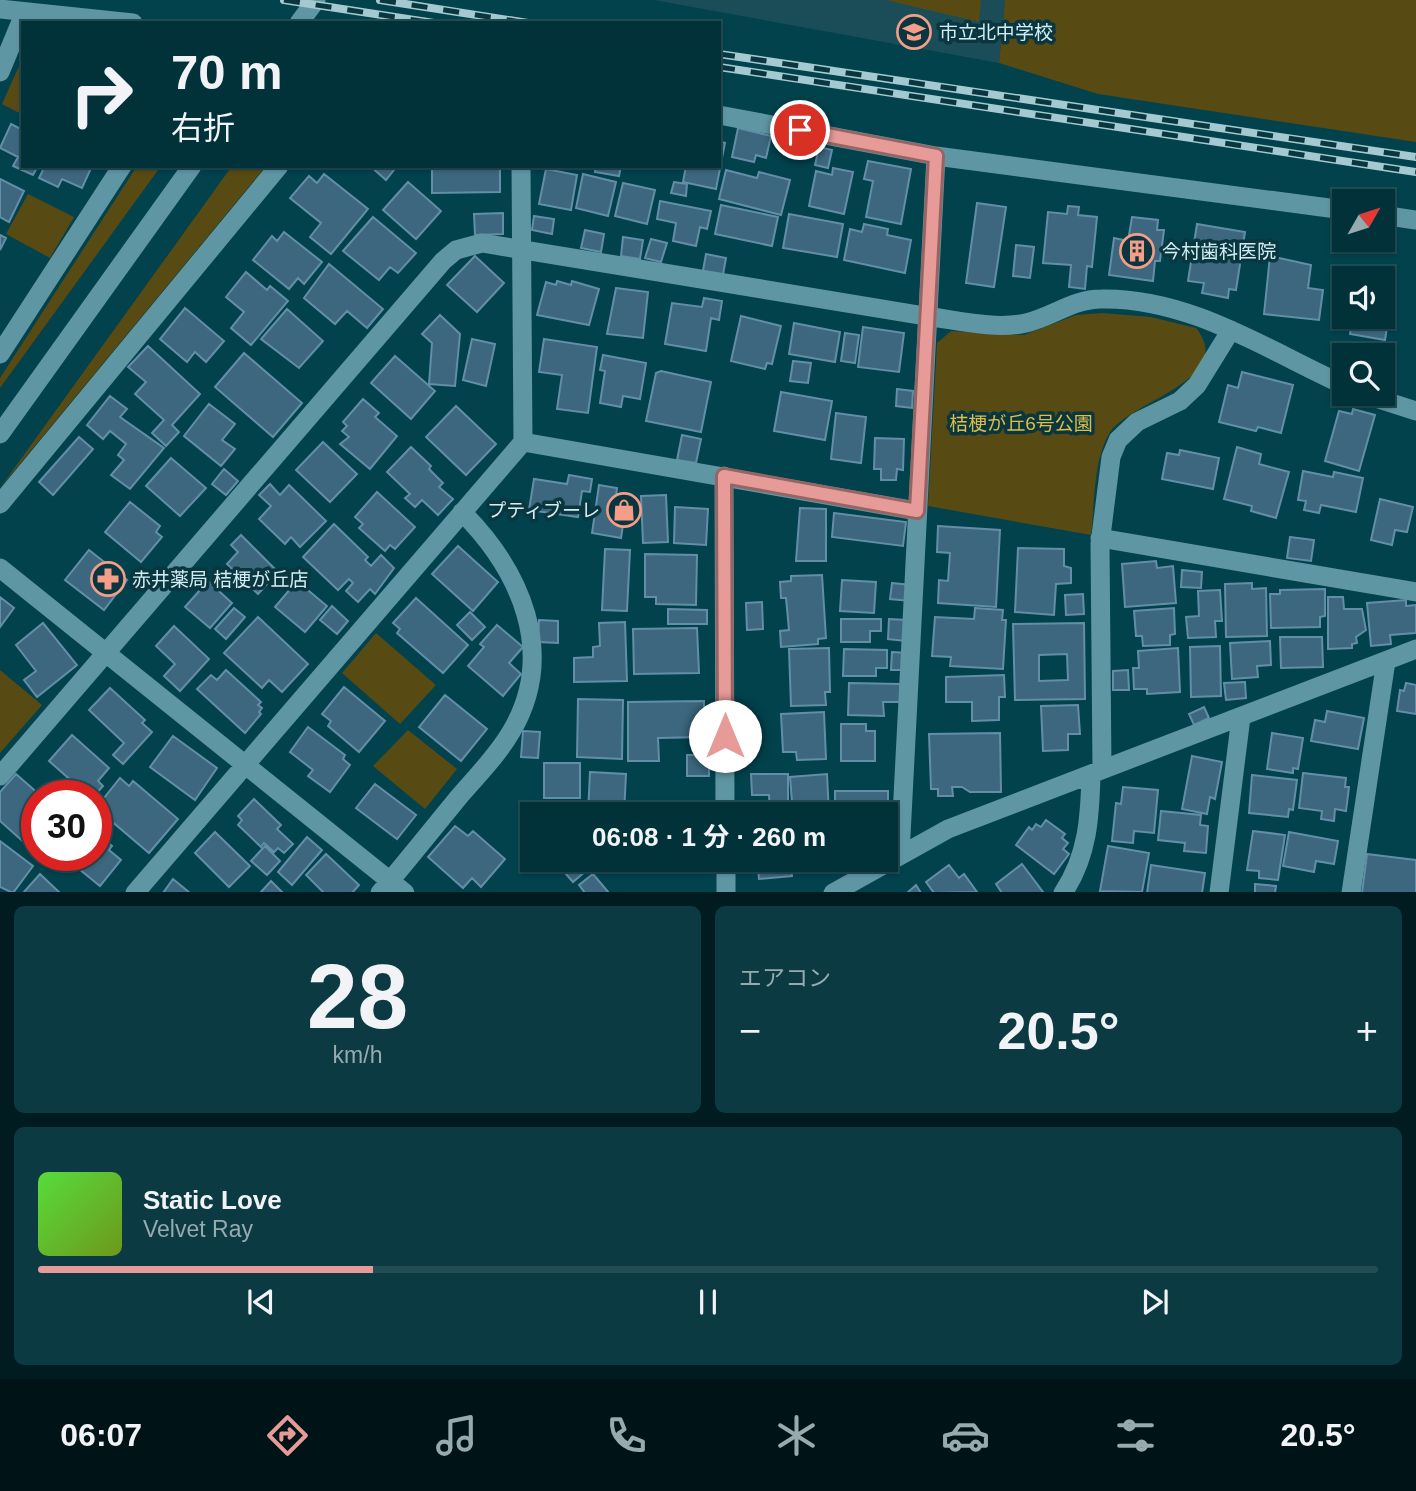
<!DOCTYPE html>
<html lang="ja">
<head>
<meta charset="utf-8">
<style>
  :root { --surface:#01323a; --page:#0b3a42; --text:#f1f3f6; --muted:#96aaaf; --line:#234d54; --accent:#e69b98 }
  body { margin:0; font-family:Helvetica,"Noto Sans JP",sans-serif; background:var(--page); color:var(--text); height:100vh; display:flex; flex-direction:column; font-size:26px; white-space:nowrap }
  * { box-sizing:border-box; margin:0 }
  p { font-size:23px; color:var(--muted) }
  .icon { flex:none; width:38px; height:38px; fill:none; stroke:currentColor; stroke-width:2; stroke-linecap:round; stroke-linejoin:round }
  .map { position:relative; height:892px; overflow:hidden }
  .sheet { display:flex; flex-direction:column; gap:14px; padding:14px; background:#011c20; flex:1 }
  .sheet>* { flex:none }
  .banner { position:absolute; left:21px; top:21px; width:700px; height:147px; border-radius:0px; box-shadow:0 2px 5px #0004,0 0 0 2px var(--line); background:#01323a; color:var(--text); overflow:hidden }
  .needle { width:46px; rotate:51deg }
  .controls { position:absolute; left:1332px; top:189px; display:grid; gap:14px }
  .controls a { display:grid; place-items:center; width:63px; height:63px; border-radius:0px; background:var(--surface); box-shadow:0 2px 5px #0004,0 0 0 2px var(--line); font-size:35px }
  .speed { position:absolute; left:21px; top:780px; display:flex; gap:14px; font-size:35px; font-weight:700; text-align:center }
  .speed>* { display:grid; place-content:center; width:91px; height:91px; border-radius:50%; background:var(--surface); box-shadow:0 2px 5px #0004,0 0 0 2px var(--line); line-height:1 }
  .speed .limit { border:10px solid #d22; background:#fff; color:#111 }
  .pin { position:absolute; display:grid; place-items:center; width:60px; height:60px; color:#fff; margin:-30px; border:4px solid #fff; border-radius:50%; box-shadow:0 2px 7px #0007 }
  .me { position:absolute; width:77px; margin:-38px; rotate:0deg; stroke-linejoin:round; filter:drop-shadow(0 0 5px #0008) }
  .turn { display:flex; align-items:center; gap:24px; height:147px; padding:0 35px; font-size:32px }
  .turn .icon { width:91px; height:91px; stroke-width:2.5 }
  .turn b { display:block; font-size:49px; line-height:60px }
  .big { font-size:52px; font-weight:700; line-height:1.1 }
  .sheet .card { flex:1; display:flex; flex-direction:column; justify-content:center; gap:10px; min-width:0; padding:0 24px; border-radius:10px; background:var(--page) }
  .sheet .dial { align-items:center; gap:0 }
  .dial b { font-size:91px; line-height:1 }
  .song { display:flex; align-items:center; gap:21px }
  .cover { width:84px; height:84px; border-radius:10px; background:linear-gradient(135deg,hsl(110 70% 55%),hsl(80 70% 35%)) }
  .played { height:7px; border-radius:4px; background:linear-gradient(90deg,var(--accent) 25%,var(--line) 25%) }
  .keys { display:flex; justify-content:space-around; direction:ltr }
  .heat { display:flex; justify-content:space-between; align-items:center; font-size:38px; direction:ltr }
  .sheet .tiles { flex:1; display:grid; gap:14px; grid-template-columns:1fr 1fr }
  .card:last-child { grid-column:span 2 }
  .trip { position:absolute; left:520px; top:802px; width:378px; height:70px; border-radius:0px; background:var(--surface); box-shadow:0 2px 5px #0004,0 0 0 2px var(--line); font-weight:700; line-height:70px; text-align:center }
  .menu { display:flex; height:112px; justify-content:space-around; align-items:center; background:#001417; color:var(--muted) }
  .menu .icon { width:49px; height:49px }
  .menu .on { color:var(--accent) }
  .menu b { font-size:32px; color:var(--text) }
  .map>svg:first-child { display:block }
</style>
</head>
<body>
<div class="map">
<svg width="1416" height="893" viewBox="0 0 1416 893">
  <rect width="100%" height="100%" fill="#01424d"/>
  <path fill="#1a4d58" d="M654,0H1005L999,63Z"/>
  <path fill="#584a13" d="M886,0H981L979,22Z
    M1005,0H1416V142L1098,94L999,63Z
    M19,66L23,68V115L2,104Z
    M137,166H161L0,388V378Z
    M232,166H266L0,488Z
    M28,194L74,217L50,258L6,234Z
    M1102,313L1151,317L1196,328C1238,380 1128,401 1109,434C1093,462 1095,503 1091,535L928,506L937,343L951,331L1024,335L1076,315Z
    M376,633L436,685L400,724L342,673Z
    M0,670L42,705L0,753Z
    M408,730L457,769L425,809L373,766Z"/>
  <path fill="#3c677e" stroke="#638ea7" stroke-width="2" fill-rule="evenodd" d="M11,124L23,130V166H38L33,175L13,166L18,157L0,148Z
    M738,128L771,136L766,158L756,155L754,162L732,157Z
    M719,141L725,143L716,189L683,182L686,166H719Z
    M819,147L832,150L828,168L815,165Z
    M868,161L911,169L901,224L866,217L873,181L864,179Z
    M45,166H92L82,188L62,179L58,187L39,178Z
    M370,166H397L386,180Z
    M432,166H500V192L432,193Z
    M596,166H621L619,176L595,172Z
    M833,168L853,172L844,214L809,206L816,171L832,175Z
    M546,169L577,175L571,210L539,204Z
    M726,170L757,178L759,172L790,180L781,215L719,199Z
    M324,174L368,209L331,254L310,237L321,223L290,198L309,176L317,183Z
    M583,174L616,182L608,216L576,208Z
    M0,179L24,191L9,222L0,217Z
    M408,182L441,211L416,239L383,210Z
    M674,182L687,184L686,196L671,193Z
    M623,183L655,190L647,224L615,216Z
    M660,201L711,211L707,229L700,227L696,246L673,241L676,223L657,219Z
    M977,203L1006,207L994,287L966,283Z
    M721,205L778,217L772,246L715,234Z
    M1068,206L1079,207L1078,215L1097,217L1092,267L1087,266L1085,289L1069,287L1071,265L1043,263L1048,212L1067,214Z
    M503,213V234L475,235L474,214Z
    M789,214L843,224L837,257L783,248Z
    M534,216L554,219L552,234L532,230Z
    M373,217L416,253L398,273L390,267L379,280L343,251Z
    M1132,217L1158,220L1157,230H1164L1160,261H1155L1153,281L1109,275L1114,238L1128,241Z
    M864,224L888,229L887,235L911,240L905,273L844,260L850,229L862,232Z
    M1197,224L1245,232L1236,290L1229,289L1228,298L1202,293L1204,283L1188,281Z
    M585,230L604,234L601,252L581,248Z
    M284,232L322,262L304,284L298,278L289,289L253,260L272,236L277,241Z
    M0,235L6,238L0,250Z
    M623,237L643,240L640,259L621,256Z
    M651,239L667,243L661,262L645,258Z
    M1016,245L1034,247L1030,278L1013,276Z
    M706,254L726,258L722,280L702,276Z
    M475,256L504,283L477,312L447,285Z
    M1270,256L1311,265L1308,288L1323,290L1319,320L1264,314Z
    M329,264L383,309L367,328L347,311L335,324L304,298Z
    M1360,270L1395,275L1385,340L1350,334L1353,317H1382V278H1359Z
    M246,272L267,290L270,286L288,301L251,345L231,328L244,312L226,297Z
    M557,281L571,285L572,281L599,289L589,325L537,315L546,282L556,285Z
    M616,288L648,292L643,338L607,334Z
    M704,298L722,301L719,320L711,318L706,351L665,344L672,303L702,307Z
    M185,308L224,341L206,362L195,352L187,362L160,339Z
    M287,309L323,341L299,368L261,339Z
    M440,315L460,334L455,386L429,384L432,343L422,334Z
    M741,316L781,326L772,364L767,363L765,369L731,361Z
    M794,323L840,332L835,362L789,354Z
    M863,327L904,333L899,372L858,367Z
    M845,333L859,335L855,363L841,361Z
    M472,339L495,344L486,386L463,380Z
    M544,339L597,347L588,413L557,409L562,375L539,372Z
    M148,346L200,394L172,425L179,432L166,446L152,433L164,420L135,394L146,382L128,367Z
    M244,353L302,403L273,437L215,387Z
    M603,355L646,363L640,399L623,396L621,407L600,403L605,371L600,370Z
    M395,356L435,391L411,419L371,383Z
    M793,361L811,363L808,383L790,381Z
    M661,371L711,382L701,432L646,421L656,373Z
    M1242,372L1293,385L1281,433L1258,427L1256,431L1219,422L1228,385L1238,388Z
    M897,389L913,391L912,408L896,406Z
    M781,392L832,401L825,440L774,431Z
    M110,396L127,409L120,417L164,448L130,489L111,475L124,460L118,455L126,444L110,431L103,439L87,425Z
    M363,399L379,413L375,417L397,436L370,469L340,444L349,437L342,431L347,426L343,422Z
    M209,404L235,424L222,440L235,449L221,466L184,436Z
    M456,406L496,444L466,475L426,437Z
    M1353,409L1375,415L1359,471L1325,461L1339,411L1352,414Z
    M836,413L866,417L861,463L831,459Z
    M682,435L701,439L696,463L677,460Z
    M79,437L93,449L53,495L39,482Z
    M875,438L904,439L903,470L897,469L896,480H881V469H874Z
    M323,442L357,474L330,502L296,470Z
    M411,447L431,466L429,469L443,483L439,487L453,499L438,515L422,500L415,507L405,498L410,494L387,472Z
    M1237,447L1261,454L1259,464L1289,472L1276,518L1251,511L1252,506L1224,499Z
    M1180,450L1219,458L1213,489L1162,479L1167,453L1179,455Z
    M171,458L206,488L180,516L146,486Z
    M224,469L238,481L226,495L212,484Z
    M1303,471L1333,477L1334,472L1363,478L1356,512L1321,505L1319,513L1304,510L1306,501L1298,500Z
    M569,475L592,479L590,492L582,491L578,517L529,510L534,479L567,484Z
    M270,484L280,495L289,485L326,521L300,547L291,537L285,544L259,519L271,506L259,495Z
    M599,485L617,488L616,496L627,498L621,538L592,533Z
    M377,492L415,527L395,549L390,545L385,551L359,528L363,524L355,517Z
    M666,495L668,542L643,543L641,496Z
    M1380,499L1413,507L1407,532L1395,530L1392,545L1371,540Z
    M130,502L160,526L156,532L162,537L141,562L105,532Z
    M675,507L708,509L706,545L674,543Z
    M800,508L826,509V561H796Z
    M834,513L906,522L903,546L832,537Z
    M334,524L368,557L365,560L371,566L381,555L394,568L375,594L370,589L358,602L346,591L353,583L349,579L338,590L303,557Z
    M938,526L1000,530L996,607L938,603L939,580L948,581L950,553L937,552Z
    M241,535L278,572L258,594L227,564L238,552L231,545Z
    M1290,537L1314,540L1311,561L1287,558Z
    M458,546L498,582L473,611L432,574Z
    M1018,548L1064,549V566L1071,568V583L1056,584L1054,615L1015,612Z
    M605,549L630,550L627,611L602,610Z
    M89,550L127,580L104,610L65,580Z
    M645,554L697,555L696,605L656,604V597H645Z
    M1156,561L1157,568L1173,566L1176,603L1125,607L1122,564Z
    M1182,570L1202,572L1201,588L1181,587Z
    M822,575L826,638L818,639V644L781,647L780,631L789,630L786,598H781L780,582L791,581V576Z
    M842,580L876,582L874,613L840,611Z
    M208,581L232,603L210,628L185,607Z
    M297,581L327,606L305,632L275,607Z
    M892,583L911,585L910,601L890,599Z
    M1252,583V589L1266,588L1267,636L1226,637L1225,584Z
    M1325,589V616L1320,617V627L1271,628L1270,594H1280V590Z
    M1220,590L1222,621H1215L1216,637L1188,638L1186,617L1199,616L1198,591Z
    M1083,594L1084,614L1066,615L1065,595Z
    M0,597L14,608L0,627Z
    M1328,597H1343L1344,609H1362L1366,630L1356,637L1357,643L1352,644V648L1328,649Z
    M416,598L468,645L443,673L397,633L400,629L393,623Z
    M1406,600V606L1416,605V633L1390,635L1391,644L1371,646L1367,603Z
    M762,602L763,629L747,630L746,603Z
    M332,606L348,621L337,634L320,620Z
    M234,608L245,617L226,639L215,629Z
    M975,608L1003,610L1002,620H1006L1003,669L950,666L951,657L932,656L935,617L974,619Z
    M1174,608L1175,634L1170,635V645L1143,646L1142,636H1136L1134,611Z
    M668,609L707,610V624H668Z
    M470,612L485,627L472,640L457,625Z
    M258,617L308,664L282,692L269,680L262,688L224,653Z
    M841,619H881V631H870V642H841Z
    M889,619L907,620L905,641L888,639Z
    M539,620L558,621V643L538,642Z
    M625,622L627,681L574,682V658L593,657V647L600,646L599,623Z
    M43,623L77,665L37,697L24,680L36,671L16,645Z
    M1084,623L1085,699L1015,700L1013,624ZM1067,654L1068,680L1039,681V655Z
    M497,625L523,647L509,663L521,674L503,696L468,666L484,647L480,644Z
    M174,626L209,659L180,691L164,676L175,664L156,646Z
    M697,628L699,673L634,674L633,629Z
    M1280,637H1322L1323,667L1281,668Z
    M1270,641L1271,665L1257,666L1258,677L1232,679L1230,643Z
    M1220,646L1221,696L1191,697L1190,647Z
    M829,648L830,692H825L826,705L791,706L789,649Z
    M1178,648L1180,692L1147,694V689H1134L1133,668H1139L1138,651Z
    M844,649L887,650V668H876V676H843Z
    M892,652L908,653L907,670H891Z
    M226,670L261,702L258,705L262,708L259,712L261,714L245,733L197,689L211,675L217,680Z
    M1128,670L1129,690H1113V671Z
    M1004,675L1005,697H999V720L972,721V702H946V677Z
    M1245,682L1246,698L1226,700L1224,683Z
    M849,683L900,684V702H883L884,716L848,715Z
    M1406,683L1416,685V714L1397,711L1400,690L1404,691Z
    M344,687L385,721L359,752L328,726L331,721L322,714Z
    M110,688L145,720L142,723L152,732L123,764L113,755L124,743L89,710Z
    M445,695L487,729L461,761L419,727Z
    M578,699L623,700L622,759L577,757Z
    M704,701V737L658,738L659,761H628V702Z
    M1078,705L1080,734H1068V750L1043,751L1041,706Z
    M1204,707L1209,718L1194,725L1189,714Z
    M1327,711L1364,718L1358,749L1311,741L1315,720L1325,722Z
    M824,712L826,759L797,760L796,752H783L781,714Z
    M841,724H866V731H875V761H841Z
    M308,727L345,755L343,759L350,765L330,792L308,776L313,770L290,752Z
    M523,731L540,732L538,758L521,757Z
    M1000,733L1001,792H970L962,787H952L953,796H938V789H931L929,734Z
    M1272,733L1303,738L1298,769L1293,768V773L1267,769Z
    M72,735L109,768L98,781L103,786L94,796H67L75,784L49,761Z
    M173,736L217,768L195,800L150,767Z
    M687,755H709V776H687Z
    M1192,756L1222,762L1215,799L1210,797L1207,814L1182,809Z
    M544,763H580V798H544Z
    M590,772L626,774L624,814H588Z
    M1303,773L1346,778L1345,787H1349L1346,811L1335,809L1334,821L1321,819L1322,811L1299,808Z
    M16,774L41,796H37V854L0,821V792Z
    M751,774H788V814H770L769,795H752Z
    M827,774L829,814H793L790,777Z
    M1252,775L1297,780L1293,810L1289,809L1288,817L1249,813Z
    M120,778L129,786L133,781L178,819L149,853L96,808Z
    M375,784L416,815L397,839L356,808Z
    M1123,787L1158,790L1154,833L1134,831L1133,843L1112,841L1116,803L1121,804Z
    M835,791H888V835H886V814H835Z
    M254,799L281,825L277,829L293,844L284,853L278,848L274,852L264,843L261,847L238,825L242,820L238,816Z
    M1161,811L1201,815L1200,825L1208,826L1206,853L1184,851L1185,843L1158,840Z
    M1046,820L1065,834L1062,838L1068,843L1063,849L1069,854L1054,874L1016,845L1029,827L1032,830L1036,824L1041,827Z
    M455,826L468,836L473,831L505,859L481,887L472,878L463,888L428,857Z
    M1253,831L1285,835L1278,880L1259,878V871L1247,870Z
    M215,832L250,866L229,887L195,853Z
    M1289,832L1338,841L1334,864L1316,861L1314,872L1283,866Z
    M96,833L112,846L109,850L121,860L100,886L63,856H96Z
    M307,837L322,850L292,885L278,872Z
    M0,841L33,866L13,893L0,887Z
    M265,846L280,861L267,875L251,861Z
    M1108,846L1149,853L1142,892L1100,891Z
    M326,854L359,885L352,893H324L306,875Z
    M1367,854L1416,860V893H1362Z
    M565,859H600L573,882L558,865Z
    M757,859H790L792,876L759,879Z
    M798,859H829V869L799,871Z
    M832,859H850L851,869L834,871Z
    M1022,864L1043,892L1042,893H1002L996,884Z
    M949,865L959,878L964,874L977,892L934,893L926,882Z
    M1151,865L1205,873L1202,893H1147Z
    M40,874L60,893H23Z
    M593,874L609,893H585L579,885Z
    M173,879L190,893H163Z
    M271,881L283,893H260Z
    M1255,884L1276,886L1275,893H1255Z
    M916,885L921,893H907Z"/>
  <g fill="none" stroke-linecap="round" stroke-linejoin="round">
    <path stroke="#5f96a3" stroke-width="19" d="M0,9L133,23
      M0,72L25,12
      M719,115L936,156L1344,210
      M1382,215L1416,220
      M0,354L122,166
      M1363,394L1416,411
      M523,442L917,511
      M724,476L725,814
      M0,504L279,166
      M1100,538L1416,592
      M0,568L405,893
      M1102,769L1100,544L1111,457L1118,440L1137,422L1180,401L1197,385L1231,330
      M0,776L443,261L456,250L482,243L925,316C956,320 995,330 1026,323C1052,317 1073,299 1101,299C1189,297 1267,350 1344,385
      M900,855L936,156
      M726,859V893
      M135,893L523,442L521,166
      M380,893C407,861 432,830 458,798C476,777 497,756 511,732C558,653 520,570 462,512
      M833,893L948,829L1416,649
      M1063,893C1088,856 1090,816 1091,774
      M1219,893L1241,717
      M1351,893L1386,661"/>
    <path stroke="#5f96a3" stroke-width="19" d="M299,23L316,0
      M0,434L192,166"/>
    <g stroke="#a5c9d0" stroke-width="8">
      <path id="rail" d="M284,0L434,23
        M380,0L528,23
        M719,54L1416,157
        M719,67L1416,172"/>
    </g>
    <use href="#rail" stroke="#09363f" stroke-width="5" stroke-dasharray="16" stroke-linecap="butt"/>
  </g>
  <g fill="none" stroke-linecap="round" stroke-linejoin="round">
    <g stroke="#966563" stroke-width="18">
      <path id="route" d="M725,736L724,476L917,511L936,156L800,130"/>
    </g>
    <use href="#route" stroke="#e69b98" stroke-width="12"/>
  </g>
  <defs>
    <g id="school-ring" transform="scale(1.75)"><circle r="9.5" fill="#09363f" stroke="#f49e89" stroke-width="1.5"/><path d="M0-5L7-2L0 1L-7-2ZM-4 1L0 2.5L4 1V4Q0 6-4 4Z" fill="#f49e89"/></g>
    <g id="building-ring" transform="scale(1.75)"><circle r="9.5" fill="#09363f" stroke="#f49e89" stroke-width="1.5"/><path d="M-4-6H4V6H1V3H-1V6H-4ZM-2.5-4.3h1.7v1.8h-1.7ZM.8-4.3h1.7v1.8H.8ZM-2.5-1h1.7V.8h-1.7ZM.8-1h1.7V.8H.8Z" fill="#f49e89"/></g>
    <g id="shop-ring" transform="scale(1.75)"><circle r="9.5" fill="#09363f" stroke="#f49e89" stroke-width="1.5"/><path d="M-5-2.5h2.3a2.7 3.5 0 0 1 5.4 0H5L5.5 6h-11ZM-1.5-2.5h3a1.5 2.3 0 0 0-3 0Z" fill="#f49e89"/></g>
    <g id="pharmacy-ring" transform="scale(1.75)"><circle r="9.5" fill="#09363f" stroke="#f49e89" stroke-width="1.5"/><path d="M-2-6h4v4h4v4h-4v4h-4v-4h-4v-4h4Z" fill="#f49e89"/></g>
  </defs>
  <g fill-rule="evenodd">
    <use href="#school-ring" x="914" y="32"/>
    <use href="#building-ring" x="1137" y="251"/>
    <use href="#shop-ring" x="624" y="510"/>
    <use href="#pharmacy-ring" x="108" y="579"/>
  </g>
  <g text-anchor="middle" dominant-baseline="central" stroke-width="7" stroke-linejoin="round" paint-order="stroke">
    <g font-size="19" fill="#d2edf4" stroke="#09363f" text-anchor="start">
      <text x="939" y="32">市立北中学校</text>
      <text x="1162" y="251">今村歯科医院</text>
      <text x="600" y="510" text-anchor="end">プティブーレ</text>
      <text x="132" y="579">赤井薬局 桔梗が丘店</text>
    </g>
    <g font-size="19" fill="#debe46" stroke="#09363f">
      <text x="1021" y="423">桔梗が丘6号公園</text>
    </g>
  </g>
</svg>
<div class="controls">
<a><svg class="needle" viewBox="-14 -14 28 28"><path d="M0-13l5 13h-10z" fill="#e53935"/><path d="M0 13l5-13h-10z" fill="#96aaaf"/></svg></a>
<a><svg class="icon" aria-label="sound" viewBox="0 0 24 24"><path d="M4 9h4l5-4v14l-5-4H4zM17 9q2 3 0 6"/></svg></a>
<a><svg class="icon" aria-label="search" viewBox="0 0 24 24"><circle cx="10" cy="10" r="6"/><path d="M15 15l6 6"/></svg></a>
</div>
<div class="speed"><div class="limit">30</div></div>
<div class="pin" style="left:800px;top:130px;background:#d93025"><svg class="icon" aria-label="arrive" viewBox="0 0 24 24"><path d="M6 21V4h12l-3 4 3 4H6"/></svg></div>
<svg class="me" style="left:725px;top:736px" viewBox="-20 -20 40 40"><circle r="19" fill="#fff"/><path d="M0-13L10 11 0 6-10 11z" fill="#e69b98"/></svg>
<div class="trip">06:08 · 1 分 · 260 m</div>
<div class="banner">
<div class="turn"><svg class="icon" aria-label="right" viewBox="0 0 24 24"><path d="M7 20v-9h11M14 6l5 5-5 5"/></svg><div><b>70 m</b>右折</div></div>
</div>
</div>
<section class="sheet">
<div class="tiles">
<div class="card dial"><b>28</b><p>km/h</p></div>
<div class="card"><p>エアコン</p>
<div class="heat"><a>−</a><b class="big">20.5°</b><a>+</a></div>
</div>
<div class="card">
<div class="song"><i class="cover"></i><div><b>Static Love</b><p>Velvet Ray</p></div></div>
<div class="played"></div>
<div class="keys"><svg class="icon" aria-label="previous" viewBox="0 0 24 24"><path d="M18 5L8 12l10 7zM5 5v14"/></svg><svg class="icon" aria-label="pause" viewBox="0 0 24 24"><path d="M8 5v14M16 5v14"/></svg><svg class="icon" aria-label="next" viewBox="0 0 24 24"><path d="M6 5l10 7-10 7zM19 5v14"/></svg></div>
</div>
</div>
</section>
<nav class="menu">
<b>06:07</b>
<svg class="icon on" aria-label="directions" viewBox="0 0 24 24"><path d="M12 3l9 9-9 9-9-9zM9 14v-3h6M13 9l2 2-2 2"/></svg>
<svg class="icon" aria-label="music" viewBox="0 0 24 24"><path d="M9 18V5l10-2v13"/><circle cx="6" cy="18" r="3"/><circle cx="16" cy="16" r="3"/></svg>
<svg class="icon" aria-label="phone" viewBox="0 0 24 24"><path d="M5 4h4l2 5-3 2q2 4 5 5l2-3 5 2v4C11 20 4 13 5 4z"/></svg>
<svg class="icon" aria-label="climate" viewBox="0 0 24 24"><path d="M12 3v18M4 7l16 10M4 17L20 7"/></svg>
<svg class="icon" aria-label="car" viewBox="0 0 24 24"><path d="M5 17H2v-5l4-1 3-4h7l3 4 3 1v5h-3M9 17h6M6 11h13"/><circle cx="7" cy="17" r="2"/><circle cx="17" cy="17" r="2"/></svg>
<svg class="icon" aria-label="filters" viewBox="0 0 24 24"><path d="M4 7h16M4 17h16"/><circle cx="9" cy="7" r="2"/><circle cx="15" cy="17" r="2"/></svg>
<b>20.5°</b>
</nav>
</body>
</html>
